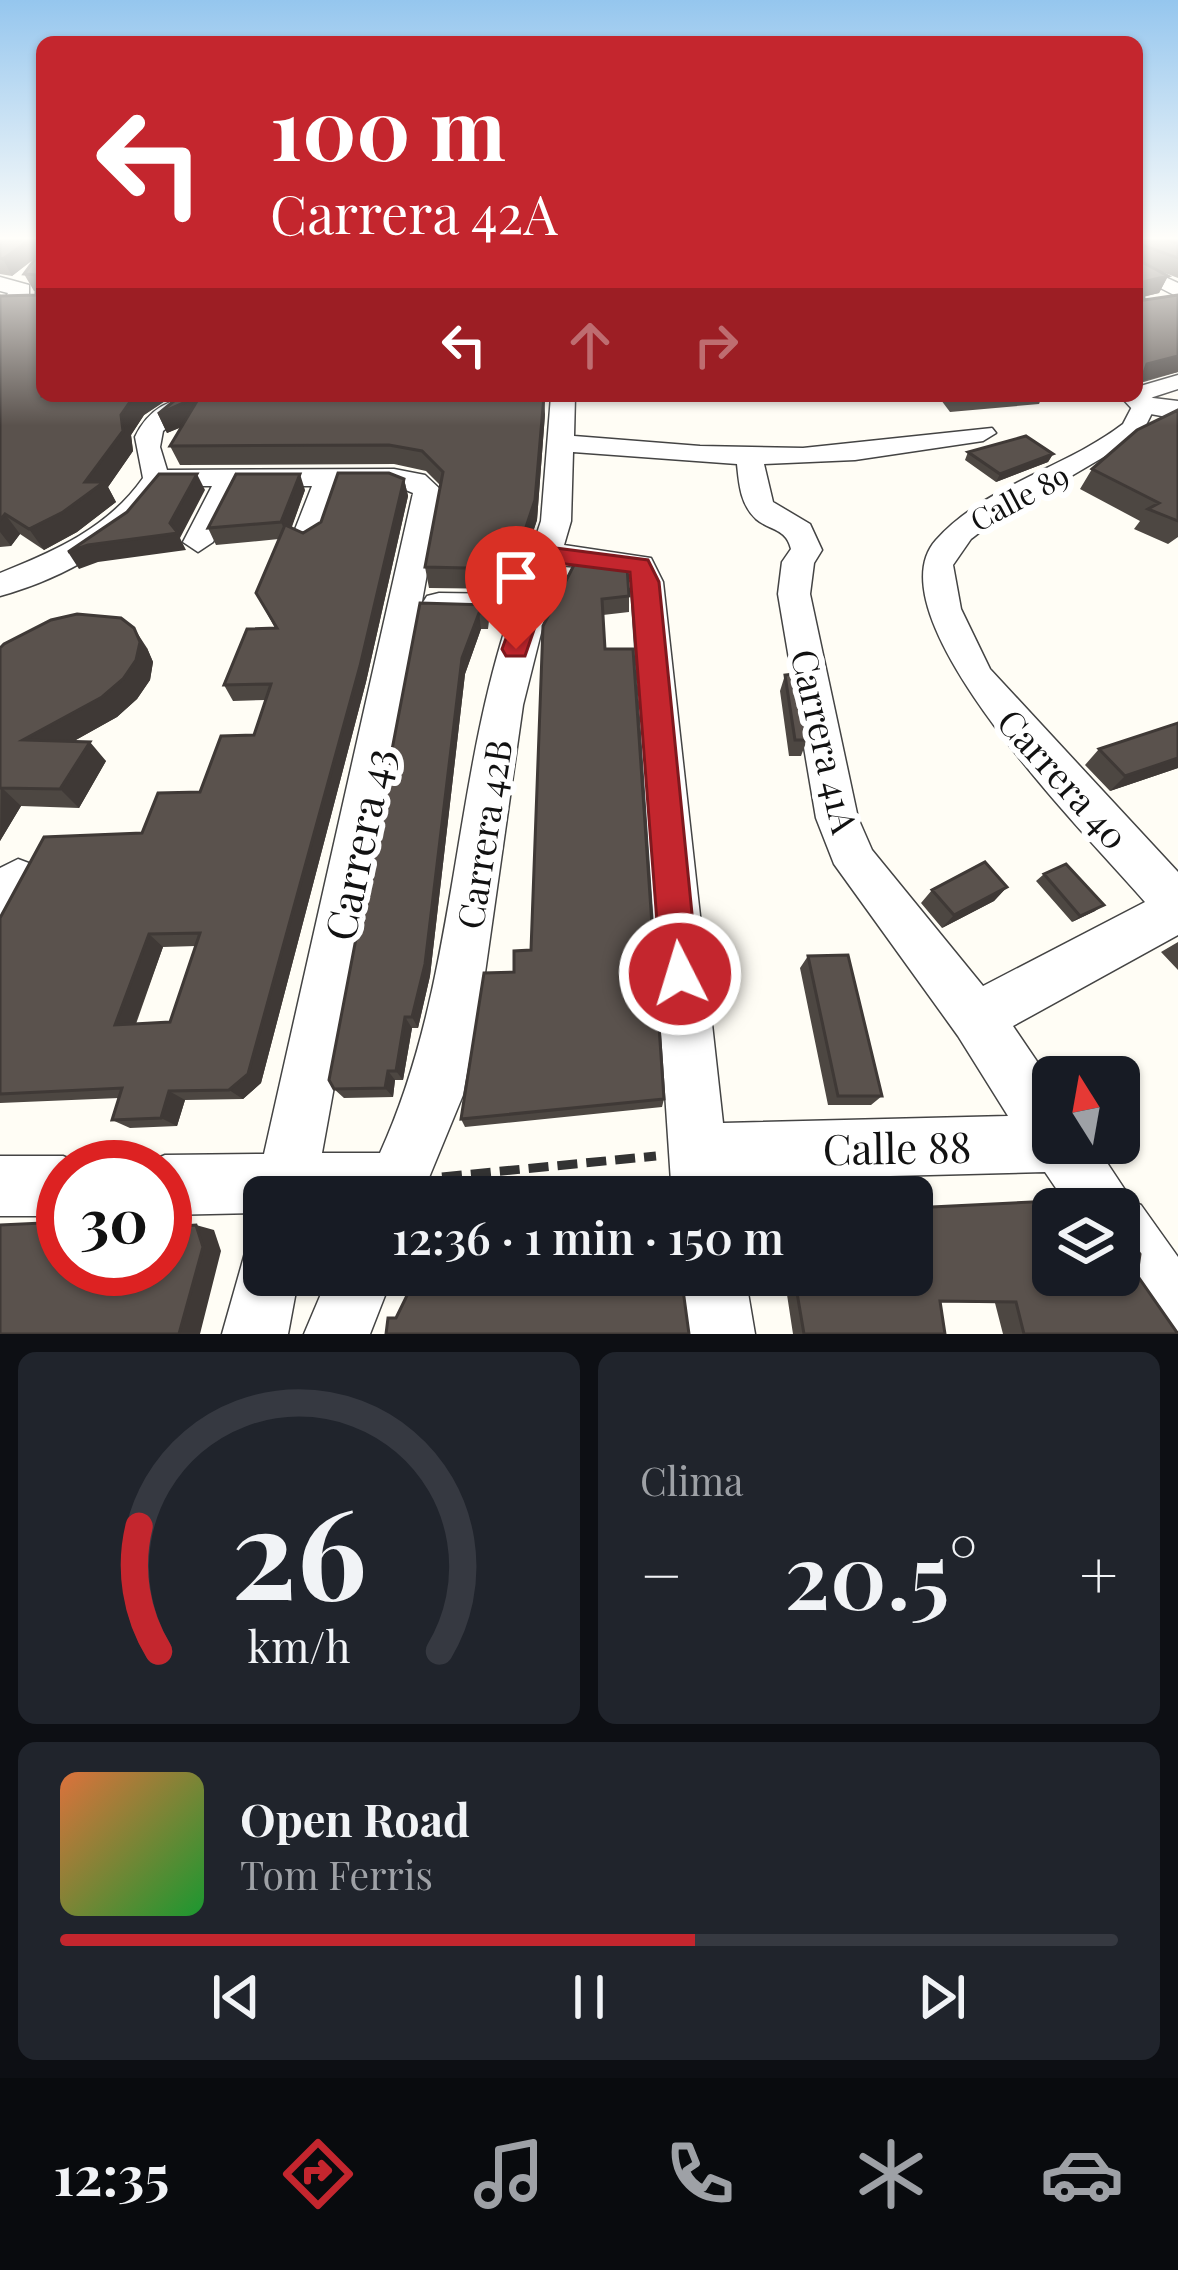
<!DOCTYPE html>
<html lang="es">
<head>
<meta charset="utf-8">
<style>
  :root { --surface:#171b24; --page:#20242c; --text:#f1f3f6; --muted:#9ea1a6; --line:#363941; --accent:#c4262e }
  body { margin:0; font-family:"Playfair Display",serif; background:var(--page); color:var(--text); height:100vh; display:flex; flex-direction:column; font-size:45px; white-space:nowrap }
  * { box-sizing:border-box; margin:0 }
  p { font-size:39px; color:var(--muted) }
  .icon { flex:none; width:66px; height:66px; fill:none; stroke:currentColor; stroke-width:2; stroke-linecap:round; stroke-linejoin:round }
  .map { position:relative; height:1334px; overflow:hidden }
  .drawer { display:flex; flex-direction:column; gap:18px; padding:18px; background:#0d0f14; flex:1 }
  .drawer>* { flex:none }
  .banner { position:absolute; left:36px; top:36px; width:1107px; height:366px; border-radius:18px; box-shadow:0 3px 9px #0004; background:#c4262e; color:#fff; overflow:hidden }
  .needle { width:78px; rotate:349deg }
  .buttons { position:absolute; left:1032px; top:1056px; display:grid; gap:24px }
  .buttons a { display:grid; place-items:center; width:108px; height:108px; border-radius:18px; background:var(--surface); box-shadow:0 3px 9px #0004; font-size:60px }
  .speed { position:absolute; left:36px; top:1140px; display:flex; gap:24px; font-size:60px; font-weight:700; text-align:center }
  .speed>* { display:grid; place-content:center; width:156px; height:156px; border-radius:50%; background:var(--surface); box-shadow:0 3px 9px #0004; line-height:1 }
  .speed .limit { border:18px solid #d22; background:#fff; color:#111 }
  .pin { position:absolute; display:grid; place-items:center; width:102px; height:102px; color:#fff; margin:-123px -51px; border-radius:50% 50% 50% 0; rotate:-45deg; box-shadow:0 0 12px #0007 }
  .pin .icon { rotate:45deg }
  .me { position:absolute; width:132px; margin:-66px; rotate:355deg; stroke-linejoin:round; filter:drop-shadow(0 0 9px #0008) }
  .turn { display:flex; align-items:center; gap:42px; height:252px; padding:0 36px; font-size:54px }
  .turn .icon { width:156px; height:156px; stroke-width:2.5 }
  .turn b { display:block; font-size:84px; line-height:102px }
  .lanes { display:flex; align-items:center; height:114px; padding:0 36px; background:#0003; justify-content:center; gap:60px; direction:ltr }
  .lanes .off { opacity:.35 }
  .big { font-size:90px; font-weight:600; line-height:1.1 }
  .drawer .card { flex:1; display:flex; flex-direction:column; justify-content:center; gap:18px; min-width:0; padding:0 42px; border-radius:18px; background:var(--page) }
  .drawer .dial { align-items:center; gap:0 }
  .dial svg { height:312px; overflow:visible; fill:none; stroke:var(--line); stroke-width:7; stroke-linecap:round; text-anchor:middle }
  .dial text { fill:var(--text); stroke:none }
  .song { display:flex; align-items:center; gap:36px }
  .cover { width:144px; height:144px; border-radius:18px; background:linear-gradient(135deg,hsl(20 70% 55%),hsl(130 70% 35%)) }
  .played { height:12px; border-radius:6px; background:linear-gradient(90deg,var(--accent) 60%,var(--line) 60%) }
  .keys { display:flex; justify-content:space-around; direction:ltr }
  .heat { display:flex; justify-content:space-between; align-items:center; font-size:66px; direction:ltr }
  .drawer .tiles { flex:1; display:grid; gap:18px; grid-template-columns:1fr 1fr }
  .card:last-child { grid-column:span 2 }
  .trip { position:absolute; left:243px; top:1176px; width:690px; height:120px; border-radius:18px; background:var(--surface); box-shadow:0 3px 9px #0004; font-weight:600; line-height:120px; text-align:center }
  .tabs { display:flex; height:192px; justify-content:space-around; align-items:center; background:#090b0e; color:var(--muted) }
  .tabs .icon { width:84px; height:84px }
  .tabs .active { color:var(--accent) }
  .tabs b { font-size:54px; color:var(--text) }
  .map>svg:first-child { display:block }
</style>
</head>
<body>
<div class="map">
<svg width="1178" height="1334" viewBox="0 0 1178 1334">
  <rect width="100%" height="100%" fill="#fffdf5"/>
  <g fill="none" stroke-linecap="round" stroke-linejoin="round">
    <g stroke="#444" stroke-width="3">
      <path id="minor" d="M1137,264L1178,283V297L1137,276Z
        M1178,375V389L1147,399L1156,405L1141,435L993,522L971,539L953,565L961,609L990,669L1178,872V935L1013,1026L1053,1085V1143H1094L1133,1202L1141,1205L1178,1257V1334H1155L1115,1275H1119V1209H1070L1045,1172L730,1180L732,1197H672L631,582L625,571L558,565L523,705L484,980L463,1095L421,1197H264V1219L261,1213L165,1215V1167L144,1164L165,1155L264,1154L413,493L394,485H340L322,537L307,546L292,537L312,486H240L213,542L198,552L183,542L212,486H165C129,543 64,578 0,596V573C55,551 108,528 143,478L135,437C149,407 174,396 205,396L163,431L160,447L167,470L394,469L425,475L442,491L322,1153H380C457,984 451,791 509,617L427,612L422,604L427,596L439,593L517,594L541,521L551,396H575L574,436L700,446L803,448L992,428L996,433L983,441L855,460L764,464L773,502L810,524L822,550L814,563L810,594L858,818L872,850L983,986L1145,902C1094,842 867,617 936,540C985,485 1066,468 1123,424L1135,401L1126,396H1137V387ZM573,452L737,464C739,483 740,504 756,519C770,531 786,528 791,549L782,562L778,594L816,818L834,864L958,1036L1008,1116L723,1123L663,582L651,558L564,545L571,521Z
        M18,859L34,865L41,880L17,928L0,935V868Z
        M0,1156H63L84,1165L63,1167V1216H0Z
        M264,1245V1275H299L288,1334H222L245,1253Z
        M329,1275H393L370,1334H304Z
        M681,1275H745L755,1334H689Z"/>
    </g>
    <g stroke="#444" stroke-width="3">
      <path id="tertiary" d="M0,277L29,285V296L42,295V309H6L2,304L8,293L0,291Z
        M1137,388L1153,398L1178,401V419L1134,411L1120,396H1137Z"/>
    </g>
    <path stroke="#333" stroke-width="9" stroke-dasharray="20 9" stroke-linecap="butt" d="M442,1177L656,1156"/>
    <use href="#minor" fill="#fff" fill-rule="evenodd"/>
    <use href="#tertiary" fill="#fff" fill-rule="evenodd"/>
  </g>
  <path fill="#4d4742" fill-rule="evenodd" d="M0,239H42V396H177L171,397L144,415L131,435L133,451L108,487L116,502L77,532L44,550L20,534L11,546L0,547V294L1,296L36,295V291H34L24,274L37,256L12,276L0,274Z
    M1137,239H1178V278L1157,270L1168,276L1159,293L1143,297L1144,300L1178,296V372L1137,384Z
    M938,396H1117L1041,399L1039,404L950,412Z
    M1178,410V537L1168,544L1134,529L1140,521L1080,489L1092,469Z
    M158,414H545L537,520L514,589L429,588L425,567L440,485L426,471L394,464L180,465L170,446L182,427L167,433Z
    M968,452L1053,454L1048,462L996,482L965,460Z
    M404,479L408,496L366,682L261,1083L243,1099L185,1100L177,1126L130,1128L112,1120L119,1098L0,1103V918L142,833L200,792L254,735L266,700L233,701L224,685L275,628L256,593L279,539L216,545L208,528L305,490L291,528L303,533ZM196,946L170,1022L136,1024L163,947Z
    M577,559L629,596V612L603,615L605,649L664,1099L662,1107L465,1127L461,1119L514,972L531,950Z
    M420,603L487,605L489,621L488,629H481L465,674L430,976L418,1028H412L403,1080H395L393,1097L344,1098L334,1089Z
    M0,648H147L153,662L150,680L137,699L117,717L72,742L106,761L79,808L21,806L0,841Z
    M785,675L807,740L801,756H789L780,691Z
    M1178,723V768L1110,791L1085,765L1099,749Z
    M1044,874L1095,911L1072,922L1036,881Z
    M1007,887L994,901L942,928L921,903L932,890Z
    M1178,942V970L1161,952Z
    M808,956L882,1096L871,1105H828L800,968Z
    M1076,1209L1137,1275L1178,1334H1003L995,1303L940,1302L945,1334H793L784,1275H912Z"/>
  <path fill="#3f3936" d="M31,239H35L42,253L12,276L3,259Z
    M1168,276L1159,293L1137,298L1143,282Z
    M1178,356V372L1138,382L1147,364Z
    M134,396H177L171,397L144,415L131,435L133,451L108,487L116,502L77,532L44,550L29,529L85,482L121,415Z
    M199,396L209,415L167,433L158,414Z
    M544,396L545,414L537,520L514,589L512,569Z
    M1053,454L1048,462L996,482L1000,474Z
    M197,474L205,490L180,538L186,550L98,562L79,569L68,552L88,545L170,523Z
    M300,474L305,490L288,538L281,522Z
    M404,479L408,496L366,682L261,1083L243,1099L229,1090Z
    M5,514L20,534L11,546L0,532V520Z
    M479,613L481,629L465,674L430,976L418,1028L412,1017L462,658Z
    M134,628L147,648L153,662L150,680L137,699L117,717L42,759L23,740Z
    M90,742L106,761L79,808L60,789Z
    M1178,758V768L1110,791L1125,776Z
    M1,787L21,806L0,841Z
    M1007,887L994,901L942,928L954,915Z
    M1104,905L1095,911L1072,922L1080,916Z
    M149,934L163,947L131,1035L115,1025Z
    M405,1017L412,1028L403,1080L396,1071Z
    M388,1071L395,1080L393,1097L385,1088Z
    M169,1091L185,1100L177,1126L161,1118Z
    M196,1225L214,1230L221,1251L200,1334H179Z"/>
  <path fill="#5a524d" stroke="#3f3936" stroke-width="3" fill-rule="evenodd" d="M0,239H31L3,259L0,258Z
    M35,239H42V396H134L121,415L123,431L85,482H104L63,512L29,529L5,514L0,520V296L36,295V275L24,274L38,255Z
    M1137,239H1169L1168,240L1178,243V258L1142,245L1144,263L1168,276L1143,282L1144,300L1178,295V356L1147,364L1144,373H1137Z
    M180,396H199L158,414Z
    M200,396H544L535,500L512,569L425,567L443,472L422,451L389,445L170,446Z
    M1178,410V521L1148,509L1159,503L1092,469L1137,430Z
    M1026,436L1053,454L1000,474L968,452Z
    M338,473H389L404,479L360,666L248,1074L229,1090L169,1091L161,1118L112,1120L122,1088L0,1094V918L44,837L142,833L158,793L200,792L221,736L254,735L271,684L224,685L247,629L277,628L256,593L285,525L303,533L321,522ZM200,933L170,1022L115,1025L149,934Z
    M159,474H197L170,523L178,533L88,545L68,552L127,512Z
    M236,474H300L281,522L208,528Z
    M606,557L623,559L627,567L629,596L602,599L605,649H633L664,1099L461,1119L484,973L514,972V951L531,950L543,626L577,559Z
    M420,603L487,605L486,613H479L462,658L425,964L412,1017H405L396,1071H388L385,1088L334,1089L329,1080Z
    M77,614L121,618L134,628L140,642L136,660L123,679L102,697L23,740L90,742L60,789L0,788V648L4,644L51,620Z
    M795,674L807,740H795L785,675Z
    M1178,723V758L1125,776L1099,749Z
    M985,862L1007,887L954,915L932,890Z
    M1066,864L1104,905L1080,916L1044,874Z
    M848,955L882,1096H838L808,956Z
    M1073,1200L1076,1209H1104H1053V1275H1119V1224L1140,1254L1137,1275L1178,1334H1024L1016,1302L940,1301L945,1334H804L794,1275H912V1208Z
    M63,1222V1269H165V1227L196,1225L203,1247L179,1334H0V1225Z
    M417,1275H681L689,1334H386L388,1318H396Z"/>
  <linearGradient id="sky" x2="0" y2="1"><stop stop-color="#95c6ee"/><stop offset="0.56" stop-color="#fffefa"/><stop offset="1" stop-color="#fffefa" stop-opacity="0"/></linearGradient>
  <rect width="1178" height="426" fill="url(#sky)"/>
  <path fill="#c4262e" stroke="#7f191e" stroke-width="3" d="M548,547L648,560L659,582L698,974L693,987L680,993L666,987L661,974L630,572L557,563L525,656H506L502,649L537,554Z"/>
  <g text-anchor="middle" dominant-baseline="central" stroke-width="12" stroke-linejoin="round" paint-order="stroke">
    <g font-size="30" fill="#111" stroke="#fff">
      <text transform="translate(1019 497) rotate(-28)">Calle 89</text>
    </g>
    <g font-size="36" fill="#111" stroke="#fff">
      <text transform="translate(826 741) rotate(77)">Carrera 41A</text>
      <text transform="translate(1064 778) rotate(48)">Carrera 40</text>
      <text transform="translate(483 834) rotate(-81)">Carrera 42B</text>
    </g>
    <g font-size="42" fill="#111" stroke="#fff">
      <text transform="translate(358 844) rotate(-78)">Carrera 43</text>
      <text transform="translate(897 1147) rotate(-1)">Calle 88</text>
    </g>
  </g>
</svg>
<div class="buttons">
<a><svg class="needle" viewBox="-14 -14 28 28"><path d="M0-13l5 13h-10z" fill="#e53935"/><path d="M0 13l5-13h-10z" fill="#9ea1a6"/></svg></a>
<a><svg class="icon" aria-label="layers" viewBox="0 0 24 24"><path d="M12 4l9 5-9 5-9-5zM3 14l9 5 9-5"/></svg></a>
</div>
<div class="speed"><div class="limit">30</div></div>
<div class="pin" style="left:516px;top:649px;background:#d93025"><svg class="icon" aria-label="arrive" viewBox="0 0 24 24"><path d="M6 21V4h12l-3 4 3 4H6"/></svg></div>
<svg class="me" style="left:680px;top:974px" viewBox="-20 -20 40 40"><circle r="17" fill="#c4262e" stroke="#fff" stroke-width="3"/><path d="M0-11L8 9 0 5-8 9z" fill="#fff"/></svg>
<div class="trip">12:36 · 1 min · 150 m</div>
<div class="banner">
<div class="turn"><svg class="icon" aria-label="left" viewBox="0 0 24 24"><path d="M17 20v-9H6M10 6l-5 5 5 5"/></svg><div><b>100 m</b>Carrera 42A</div></div>
<div class="lanes"><svg class="icon" aria-label="left" viewBox="0 0 24 24"><path d="M17 20v-9H6M10 6l-5 5 5 5"/></svg><svg class="icon off" aria-label="ahead" viewBox="0 0 24 24"><path d="M12 20V5M6 11l6-6 6 6"/></svg><svg class="icon off" aria-label="right" viewBox="0 0 24 24"><path d="M7 20v-9h11M14 6l5 5-5 5"/></svg></div>
</div>
</div>
<section class="drawer">
<div class="tiles">
<div class="card dial"><svg viewBox="0 0 100 80">
<path d="M14 69A42 42 0 1 1 86 69"/>
<path d="M14 69A42 42 0 0 1 9 37" stroke="#c4262e"/>
<text x="50" y="56" font-size="32" font-weight="700">26</text>
<text x="50" y="72" font-size="11">km/h</text>
</svg></div>
<div class="card"><p>Clima</p>
<div class="heat"><a>−</a><b class="big">20.5°</b><a>+</a></div>
</div>
<div class="card">
<div class="song"><i class="cover"></i><div><b>Open Road</b><p>Tom Ferris</p></div></div>
<div class="played"></div>
<div class="keys"><svg class="icon" aria-label="previous" viewBox="0 0 24 24"><path d="M18 5L8 12l10 7zM5 5v14"/></svg><svg class="icon" aria-label="pause" viewBox="0 0 24 24"><path d="M8 5v14M16 5v14"/></svg><svg class="icon" aria-label="next" viewBox="0 0 24 24"><path d="M6 5l10 7-10 7zM19 5v14"/></svg></div>
</div>
</div>
</section>
<nav class="tabs">
<b>12:35</b>
<svg class="icon active" aria-label="directions" viewBox="0 0 24 24"><path d="M12 3l9 9-9 9-9-9zM9 14v-3h6M13 9l2 2-2 2"/></svg>
<svg class="icon" aria-label="music" viewBox="0 0 24 24"><path d="M9 18V5l10-2v13"/><circle cx="6" cy="18" r="3"/><circle cx="16" cy="16" r="3"/></svg>
<svg class="icon" aria-label="phone" viewBox="0 0 24 24"><path d="M5 4h4l2 5-3 2q2 4 5 5l2-3 5 2v4C11 20 4 13 5 4z"/></svg>
<svg class="icon" aria-label="climate" viewBox="0 0 24 24"><path d="M12 3v18M4 7l16 10M4 17L20 7"/></svg>
<svg class="icon" aria-label="car" viewBox="0 0 24 24"><path d="M5 17H2v-5l4-1 3-4h7l3 4 3 1v5h-3M9 17h6M6 11h13"/><circle cx="7" cy="17" r="2"/><circle cx="17" cy="17" r="2"/></svg>
</nav>
</body>
</html>
